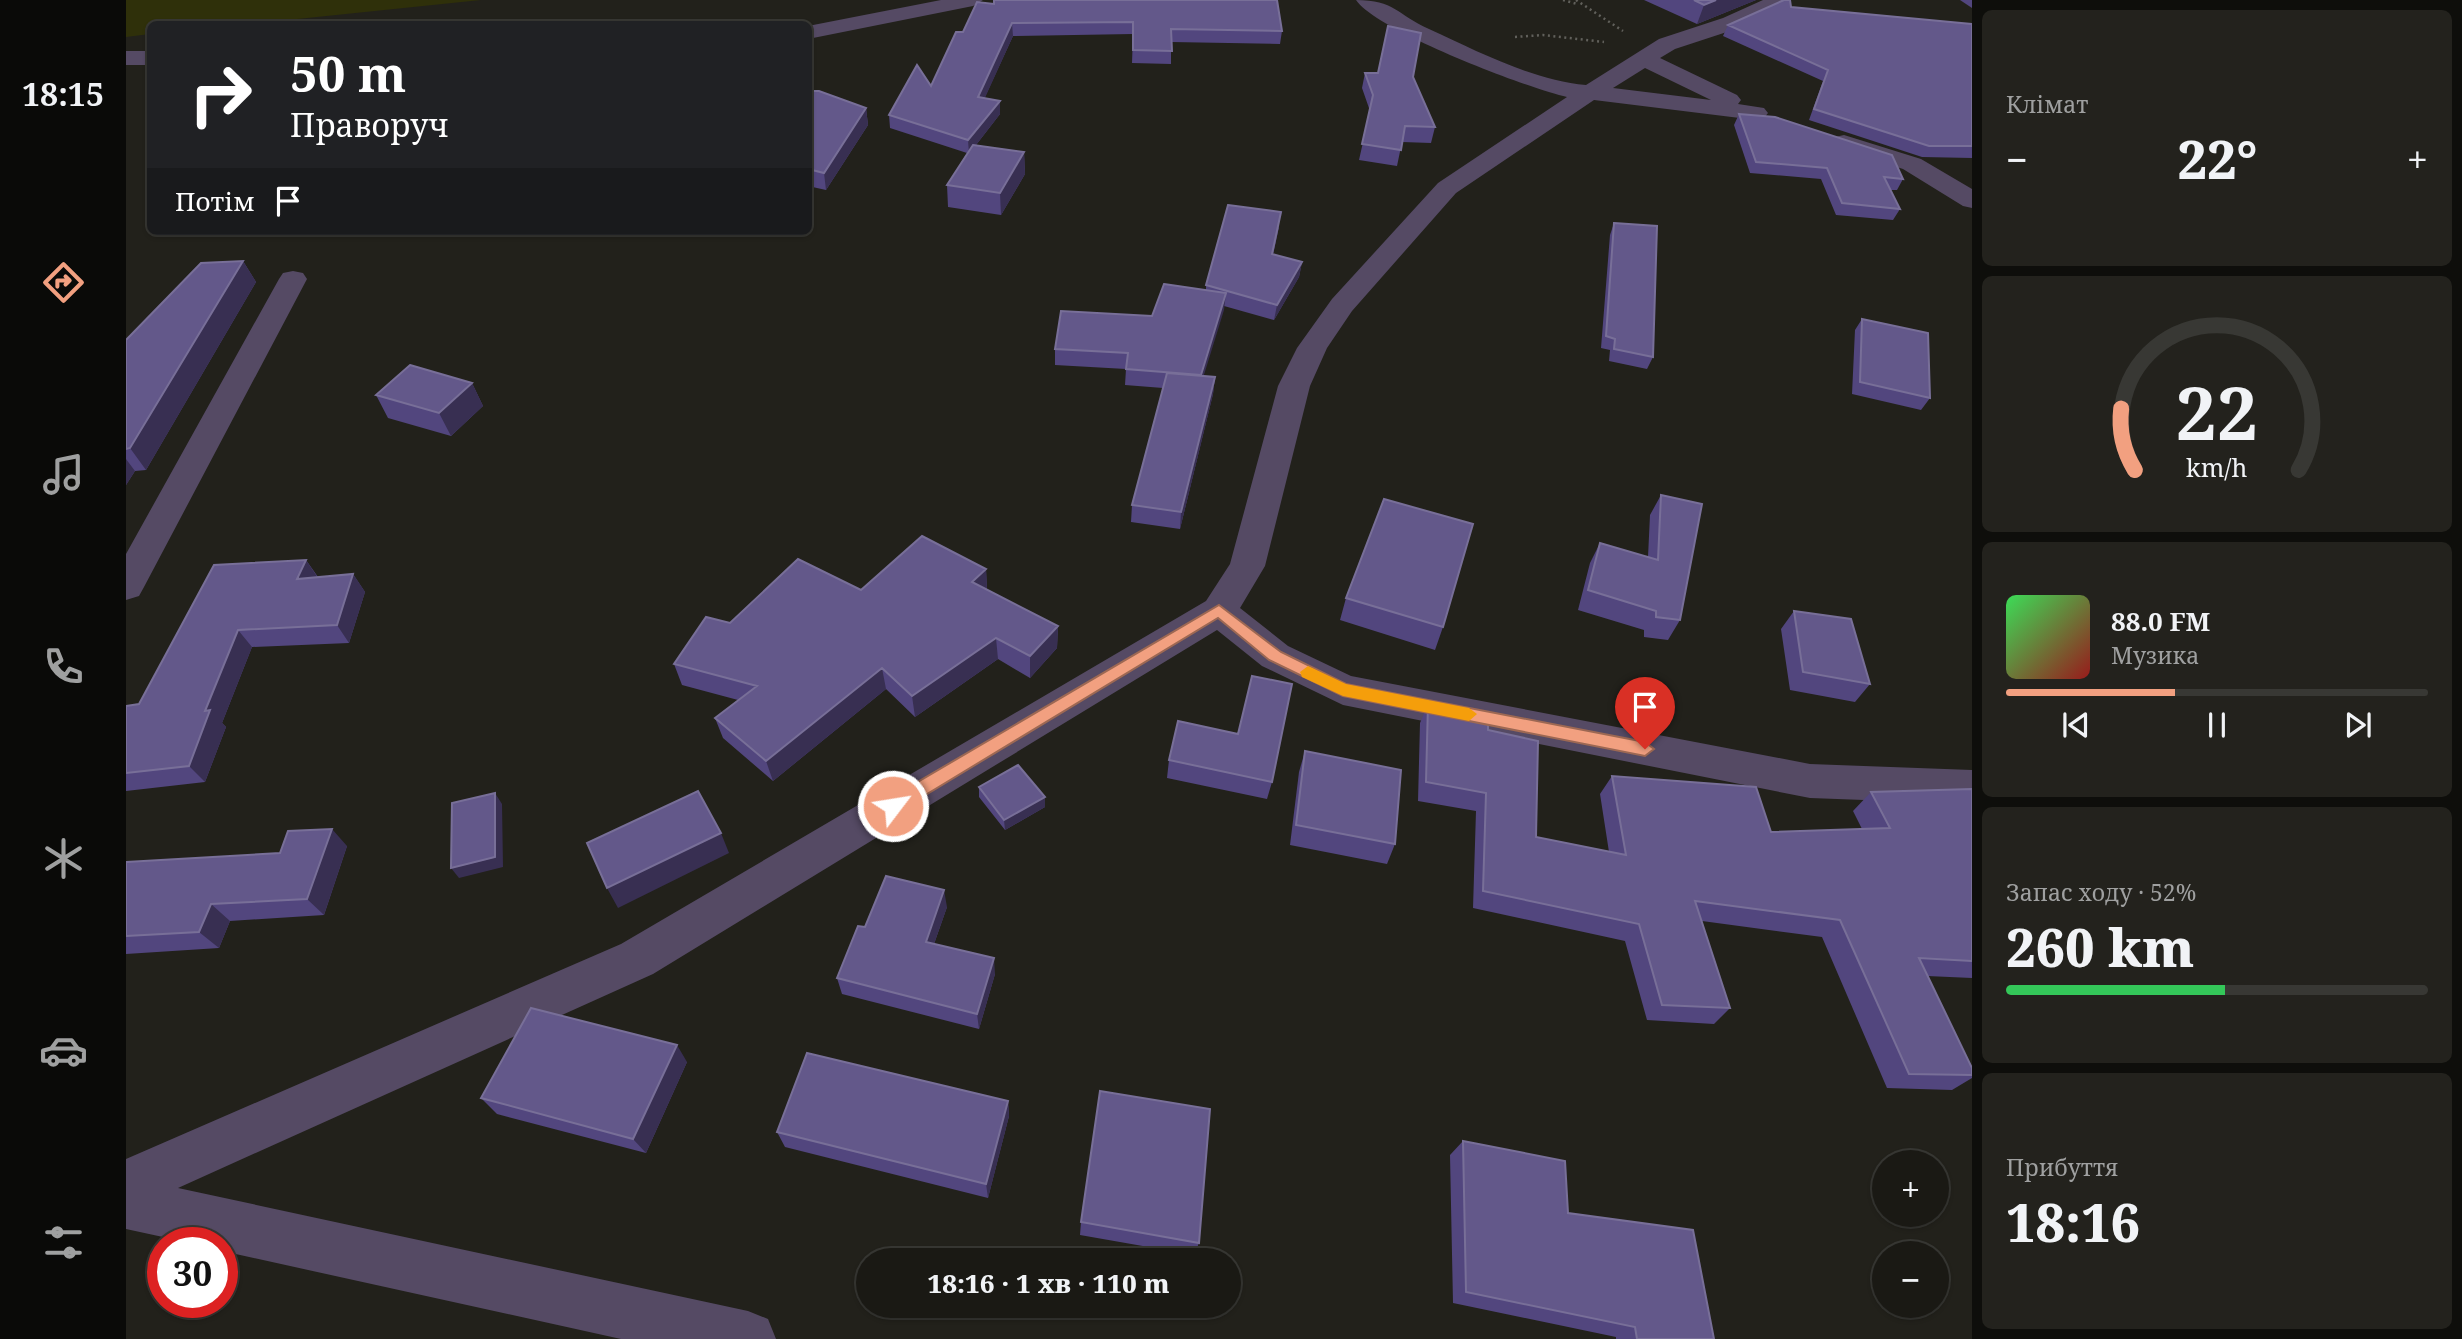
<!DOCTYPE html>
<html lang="uk">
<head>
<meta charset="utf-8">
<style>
  :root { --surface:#1a1914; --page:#23221d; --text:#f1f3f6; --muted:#9fa0a0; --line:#383834; --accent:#f2a080 }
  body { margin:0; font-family:"Noto Serif",serif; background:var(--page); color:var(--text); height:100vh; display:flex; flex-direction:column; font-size:26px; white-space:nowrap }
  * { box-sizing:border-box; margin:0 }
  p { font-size:23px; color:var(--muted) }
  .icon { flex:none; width:38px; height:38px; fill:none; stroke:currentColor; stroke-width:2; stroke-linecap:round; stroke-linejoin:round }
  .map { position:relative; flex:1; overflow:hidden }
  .details { display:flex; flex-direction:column; gap:10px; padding:10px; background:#0e0e0b; width:490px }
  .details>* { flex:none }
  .top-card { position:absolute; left:21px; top:21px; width:665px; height:214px; border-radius:10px; box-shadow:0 2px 5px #0004,0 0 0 2px var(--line); background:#202124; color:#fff; overflow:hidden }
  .tools { position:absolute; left:1746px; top:1150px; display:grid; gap:14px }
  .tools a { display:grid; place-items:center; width:77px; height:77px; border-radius:50%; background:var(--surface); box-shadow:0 2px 5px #0004,0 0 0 2px var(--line); font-size:35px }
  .speed { position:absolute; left:21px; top:1227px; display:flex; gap:14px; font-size:35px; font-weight:700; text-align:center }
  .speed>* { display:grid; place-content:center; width:91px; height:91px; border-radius:50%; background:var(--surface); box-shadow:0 2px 5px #0004,0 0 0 2px var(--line); line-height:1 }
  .speed .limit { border:10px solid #d22; background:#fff; color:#111 }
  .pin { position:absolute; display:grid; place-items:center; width:60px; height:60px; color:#fff; margin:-72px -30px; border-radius:50% 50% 50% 0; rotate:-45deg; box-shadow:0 0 7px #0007 }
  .pin .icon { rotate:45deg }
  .me { position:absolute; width:77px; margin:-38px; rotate:59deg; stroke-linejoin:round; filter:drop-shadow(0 0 5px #0008) }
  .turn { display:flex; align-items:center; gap:24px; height:147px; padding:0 28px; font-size:32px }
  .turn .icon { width:91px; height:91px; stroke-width:2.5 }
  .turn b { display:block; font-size:49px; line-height:60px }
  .then { display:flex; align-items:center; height:66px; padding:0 28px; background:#0003; gap:14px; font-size:26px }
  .big { font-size:52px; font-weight:800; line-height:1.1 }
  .details .card { flex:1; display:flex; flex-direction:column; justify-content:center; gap:10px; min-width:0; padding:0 24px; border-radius:10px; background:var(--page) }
  .details .dial { align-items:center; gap:0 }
  .dial svg { height:182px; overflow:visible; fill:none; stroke:var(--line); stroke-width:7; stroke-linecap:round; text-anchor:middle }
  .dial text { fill:var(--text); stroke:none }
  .song { display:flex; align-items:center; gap:21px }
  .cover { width:84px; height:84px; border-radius:10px; background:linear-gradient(135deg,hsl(130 70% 55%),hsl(0 70% 35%)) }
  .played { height:7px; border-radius:4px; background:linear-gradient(90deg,var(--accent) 40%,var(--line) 40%) }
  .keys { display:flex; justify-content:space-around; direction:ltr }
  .heat { display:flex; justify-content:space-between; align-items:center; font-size:38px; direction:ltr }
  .charge { height:10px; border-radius:5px; background:linear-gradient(90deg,#34c759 52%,var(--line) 0) }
  .trip { position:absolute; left:730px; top:1248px; width:385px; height:70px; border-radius:35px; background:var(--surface); box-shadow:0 2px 5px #0004,0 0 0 2px var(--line); font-weight:800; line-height:70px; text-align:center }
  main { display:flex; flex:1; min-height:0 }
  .menu { display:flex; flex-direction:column; width:126px; justify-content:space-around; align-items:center; background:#0a0a08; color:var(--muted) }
  .menu .icon { width:49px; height:49px }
  .menu .selected { color:var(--accent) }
  .menu b { font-size:32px; color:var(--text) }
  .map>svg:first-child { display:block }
</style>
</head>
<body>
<main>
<nav class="menu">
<b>18:15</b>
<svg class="icon selected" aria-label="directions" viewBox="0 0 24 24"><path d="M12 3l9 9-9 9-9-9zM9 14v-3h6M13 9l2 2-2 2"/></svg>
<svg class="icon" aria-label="music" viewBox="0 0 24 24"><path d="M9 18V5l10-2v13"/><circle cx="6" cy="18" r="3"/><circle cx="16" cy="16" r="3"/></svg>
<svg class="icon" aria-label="phone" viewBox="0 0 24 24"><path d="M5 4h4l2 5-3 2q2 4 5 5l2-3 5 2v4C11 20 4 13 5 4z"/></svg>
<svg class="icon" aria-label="climate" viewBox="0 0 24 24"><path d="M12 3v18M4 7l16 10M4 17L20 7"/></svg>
<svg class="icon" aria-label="car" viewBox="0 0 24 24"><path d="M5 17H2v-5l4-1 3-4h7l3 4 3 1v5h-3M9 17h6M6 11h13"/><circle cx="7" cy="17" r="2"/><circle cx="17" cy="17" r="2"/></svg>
<svg class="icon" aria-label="filters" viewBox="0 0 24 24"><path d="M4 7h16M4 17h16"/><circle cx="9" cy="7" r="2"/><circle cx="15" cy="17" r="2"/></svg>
</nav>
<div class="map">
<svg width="1846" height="1339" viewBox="0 0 1846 1339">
  <rect width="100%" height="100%" fill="#22211b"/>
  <path fill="#2f300a" d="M0,0H355L123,24H24V34L0,37Z"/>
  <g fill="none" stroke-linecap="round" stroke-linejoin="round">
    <path stroke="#61605b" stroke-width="2.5" stroke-dasharray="2 3.5" stroke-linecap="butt" d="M1437,0L1451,4
      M1450,0L1497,31
      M1389,37L1417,35L1478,42"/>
    <path fill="#554a64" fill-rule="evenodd" d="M815,0H857L847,6L682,39V26Z
      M1230,0C1269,0 1270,14 1303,29C1351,51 1406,80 1460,85L1533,39L1597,18L1637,0H1664L1661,4L1613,28L1549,49L1534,58L1611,95L1615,100L1612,104L1638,108L1642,113L1638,118L1630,120L1468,100L1330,193L1226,311L1201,348L1184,386L1139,566L1114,608L1162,646L1225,676L1684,764L1846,770V804L1684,798L1217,705L1136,666L1091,630L527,974L52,1188L622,1311L642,1319L650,1339H495L96,1251V1242H60L0,1229V1159L495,944L1080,601L1104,564L1152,386L1171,348L1206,299L1312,183L1441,97C1401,88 1251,31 1230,0ZM1519,68L1585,100L1487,88Z
      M0,51H24V65H0Z
      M1718,135L1795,159L1846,189V208L1837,206L1777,169L1709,147L1706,142L1709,137Z
      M167,271L177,273L181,279L18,587L13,596L0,600V554L153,279L157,273Z"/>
  </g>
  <path fill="#52467e" d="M1518,0H1630L1571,24Z
    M1834,0H1846V8Z
    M851,2L1156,31L1154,44L1045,42V64L1006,63L1007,34L887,36L858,99L874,114L850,145L898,152L899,174L875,215L822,207L821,185L841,153L764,128L763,115L805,86L837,32Z
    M1665,7L1846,24V158L1796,157L1683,120L1697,81L1597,36L1602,25Z
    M1239,73L1287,77L1309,127L1305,143L1276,142L1271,166L1233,160L1244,111L1236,88Z
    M682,91L740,108L742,125L700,190L682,186Z
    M1613,114L1777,179L1771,190H1764L1774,209L1767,220L1710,215L1695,179L1624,173L1608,125Z
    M1488,223L1527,357L1521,369L1483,361L1484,350L1475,348L1484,235Z
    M1153,227L1147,255L1176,262L1173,277L1148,320L1098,306L1077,376L1089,377L1087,394L1054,529L1005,522L1006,505L1037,388L999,385L1000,369L929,365V349L1026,316L1080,290V285Z
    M117,261L130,282L20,470L9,471L0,485V340Z
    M1736,319L1804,398L1795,410L1726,394L1729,330Z
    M346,383L357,406L325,436L262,418L250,395Z
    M1535,495L1554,620L1542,640L1518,637V630L1452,610L1464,563L1474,543L1522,557L1524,515Z
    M180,560L192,577L227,574L239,592L223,643L126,647L96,723L100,727L79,782L0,791V706L13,704Z
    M860,569L861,590L932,626L931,648L904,678L872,659L789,717L760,689L647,781L597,738L589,718L612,700L556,685L548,664L735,590Z
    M1220,598L1317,627L1309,650L1214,620Z
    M1668,611L1744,684L1729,702L1664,690L1655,629Z
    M1302,704L1362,730L1410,837L1483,852L1474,794L1486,776L1645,832L1736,829L1727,811L1745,792L1846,789V978L1801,976L1846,1068V1078L1826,1090L1761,1088L1696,937L1576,921L1604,1008L1588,1024L1521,1020L1499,941L1347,908L1350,811L1292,801L1294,723Z
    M1179,751L1269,844L1261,864L1164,845L1173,772Z
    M1043,760L1146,782L1141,799L1041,778Z
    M853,787L919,807L879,830L853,797Z
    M221,846L198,915L104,921L93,948L0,954V862L154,853Z
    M821,907L808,944L869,974L853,1029L716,994L711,978L739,927Z
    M561,1062L520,1153L371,1114L355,1098Z
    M882,1101L883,1116L862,1198L659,1147L651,1132Z
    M1337,1141L1442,1213L1588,1339H1490V1337L1327,1303L1324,1155Z
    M955,1222L1073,1243L1068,1255L954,1235Z"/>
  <path fill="#382f52" d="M1590,0H1630L1571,24L1578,5Z
    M886,23L887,36L853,111L852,97Z
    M874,101V114L843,154L842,140Z
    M740,108L742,125L700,190L698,173Z
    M898,152L899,174L875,215L874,193Z
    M117,261L130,282L20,470L4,448Z
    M1176,262L1173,277L1148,320L1151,305Z
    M1100,293L1098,310L1073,391L1075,375Z
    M1089,377L1087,394L1054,529L1055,512Z
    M346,383L357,406L325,436L313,413Z
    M0,459L9,471L0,485Z
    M180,560L192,578L171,579Z
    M860,569L861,590L846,582Z
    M227,574L239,592L223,643L211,625Z
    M932,626L931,648L904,678V656Z
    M112,630L126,647L96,723L100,727L79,782L63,766L79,711Z
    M870,638L872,659L789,717L786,696Z
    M756,668L760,689L647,781L640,761Z
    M369,793L376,804L377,867L333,878L325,868Z
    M919,797V807L879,830L878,820Z
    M206,829L221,846L198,915L181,899Z
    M595,833L603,853L492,908L481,888Z
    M818,890L821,907L803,958L800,942Z
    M85,904L104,921L93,948L73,932Z
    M868,958L869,974L853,1029L851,1014Z
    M551,1045L561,1062L520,1153L507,1139Z
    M882,1101L883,1116L862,1198L860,1184Z"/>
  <path fill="#63588a" stroke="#786f98" stroke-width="2" d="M868,0H1151L1156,31L1045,29L1046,51L1007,50V22L886,23L852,97L874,101L842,140L763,115L791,65L805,86L830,32H837L851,2L868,4Z
    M1568,0H1590L1578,5Z
    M1658,0H1664L1665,7L1846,24V146H1803L1688,109L1702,70L1602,25Z
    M1262,26L1295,33L1287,77L1309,127L1279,126L1275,150L1236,144L1247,95L1239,73H1252Z
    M682,91H693L740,108L698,173L682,169Z
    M1613,114L1649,117L1766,155L1777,179L1758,177L1774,209L1716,203L1701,168L1630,162Z
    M847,145L898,152L874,193L821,185Z
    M1102,205L1155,212L1146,254L1176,262L1151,305L1080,285Z
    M1488,223L1531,226L1527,357L1488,349L1489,339L1480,336Z
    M117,261L4,448L0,449V340L75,263Z
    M1038,284L1100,293L1075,375L1000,369L1002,353L929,349L935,311L1026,316Z
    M1736,319L1802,333L1804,398L1734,382Z
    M284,365L346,383L313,413L250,395Z
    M1041,373L1089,377L1055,512L1006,505Z
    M1535,495L1576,504L1554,620L1530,617V611L1462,590L1474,543L1532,560Z
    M1258,499L1347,524L1317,627L1220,598Z
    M796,536L860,569L846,582L932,626L904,656L870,638L786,696L756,668L640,761L589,718L631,686L548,664L580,617L604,623L672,559L735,590Z
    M180,560L171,579L227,574L211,625L112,630L79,711L84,710L63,766L0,773V706L13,704L88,565Z
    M1668,611L1725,619L1744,684L1677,672Z
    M1126,676L1166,684L1146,782L1043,760L1052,721L1112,734Z
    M1302,704L1362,715V730L1412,741L1410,837L1500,855L1486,776L1630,787L1645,832L1764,828L1745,792L1846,789V961L1793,958L1846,1068V1075L1783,1074L1714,920L1569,901L1604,1008L1536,1005L1513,924L1357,891L1360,793L1300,782Z
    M1179,751L1275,770L1269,844L1170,825Z
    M892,765L919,797L878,820L853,787Z
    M572,791L595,833L481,888L461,843Z
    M369,793V857L325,868L326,803Z
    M206,829L181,899L85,904L73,932L0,936V862L154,853L162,831Z
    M760,876L818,890L800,942L868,958L851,1014L711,978L732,926L739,927Z
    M405,1008L551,1045L507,1139L355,1098Z
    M681,1053L882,1101L860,1184L651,1132Z
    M974,1091L1084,1109L1073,1243L955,1222Z
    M1337,1141L1439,1161L1442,1213L1567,1230L1588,1339H1511L1509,1327L1340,1292Z"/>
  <path fill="#f2a080" stroke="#9d6853" stroke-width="2" d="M1093,605L1155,652L1220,684L1519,742L1528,749L1519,756L1217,696L1143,660L1092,618L773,811H761L758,806L761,800Z"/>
  <path fill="#f59e0b" d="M1182,666L1220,684L1343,708L1351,714L1343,721L1217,696L1176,677L1174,672Z"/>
</svg>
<div class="tools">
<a>+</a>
<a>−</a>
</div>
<div class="speed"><div class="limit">30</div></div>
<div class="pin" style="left:1519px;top:749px;background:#d93025"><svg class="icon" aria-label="arrive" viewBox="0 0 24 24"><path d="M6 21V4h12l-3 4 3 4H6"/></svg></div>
<svg class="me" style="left:767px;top:806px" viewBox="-20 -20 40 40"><circle r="17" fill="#f2a080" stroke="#fff" stroke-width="3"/><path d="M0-11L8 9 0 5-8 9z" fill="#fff"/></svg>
<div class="trip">18:16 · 1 хв · 110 m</div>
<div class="top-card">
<div class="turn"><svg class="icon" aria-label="right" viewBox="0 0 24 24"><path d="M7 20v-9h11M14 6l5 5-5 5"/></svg><div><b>50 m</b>Праворуч</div></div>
<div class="then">Потім<svg class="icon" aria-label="arrive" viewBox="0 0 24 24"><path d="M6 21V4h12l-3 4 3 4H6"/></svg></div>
</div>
</div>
<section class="details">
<div class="card"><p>Клімат</p>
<div class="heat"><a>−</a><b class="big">22°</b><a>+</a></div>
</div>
<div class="card dial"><svg viewBox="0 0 100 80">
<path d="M14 69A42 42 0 1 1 86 69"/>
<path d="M14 69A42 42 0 0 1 8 42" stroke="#f2a080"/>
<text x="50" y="56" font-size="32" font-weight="700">22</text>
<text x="50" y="72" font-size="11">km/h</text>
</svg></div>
<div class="card">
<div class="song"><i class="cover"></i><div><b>88.0 FM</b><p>Музика</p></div></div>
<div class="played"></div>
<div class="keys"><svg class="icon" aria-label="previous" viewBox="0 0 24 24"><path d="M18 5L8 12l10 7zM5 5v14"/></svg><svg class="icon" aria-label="pause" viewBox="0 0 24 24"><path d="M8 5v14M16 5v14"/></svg><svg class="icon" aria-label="next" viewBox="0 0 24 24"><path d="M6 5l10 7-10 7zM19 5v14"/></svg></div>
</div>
<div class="card"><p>Запас ходу · 52%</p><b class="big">260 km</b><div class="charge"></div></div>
<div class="card"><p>Прибуття</p><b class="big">18:16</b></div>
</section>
</main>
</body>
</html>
